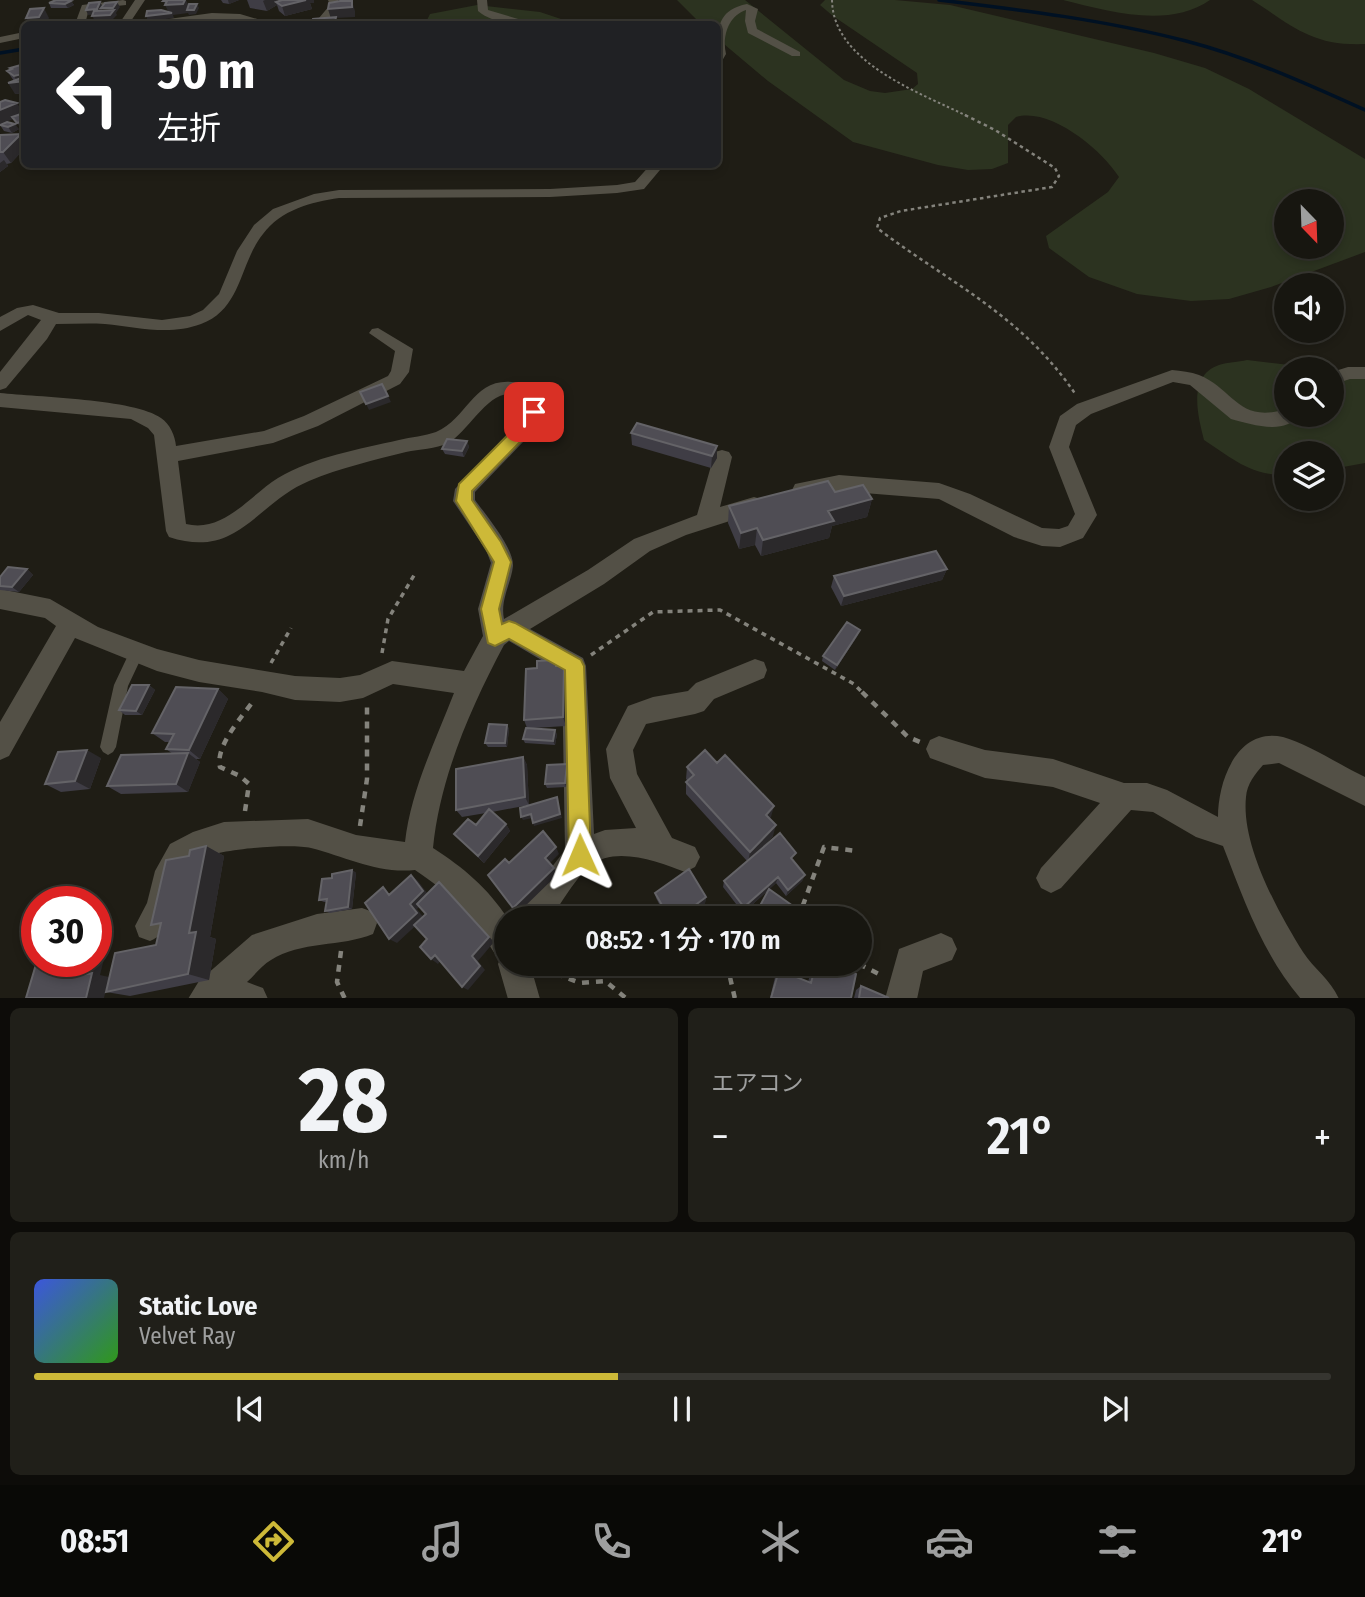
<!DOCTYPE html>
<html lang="ja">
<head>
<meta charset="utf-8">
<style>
  :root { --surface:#171610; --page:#201f19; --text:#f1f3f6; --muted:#9e9f9f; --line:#363530; --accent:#cdb938 }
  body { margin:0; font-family:"Fira Sans Condensed","Noto Sans JP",sans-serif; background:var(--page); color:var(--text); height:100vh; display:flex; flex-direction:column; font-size:26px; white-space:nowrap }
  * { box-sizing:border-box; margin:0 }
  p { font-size:23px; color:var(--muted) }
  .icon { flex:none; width:38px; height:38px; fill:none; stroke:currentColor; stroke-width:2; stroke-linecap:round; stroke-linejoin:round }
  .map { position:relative; height:998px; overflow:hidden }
  .details { display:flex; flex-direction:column; gap:10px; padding:10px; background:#0d0c09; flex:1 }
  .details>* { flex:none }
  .top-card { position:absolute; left:21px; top:21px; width:700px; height:147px; border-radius:10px; box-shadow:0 4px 10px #0003,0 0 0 2px var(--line); background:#202124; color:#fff; overflow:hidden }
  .needle { width:46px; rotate:157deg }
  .fabs { position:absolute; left:1274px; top:189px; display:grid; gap:14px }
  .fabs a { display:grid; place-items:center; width:70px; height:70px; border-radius:50%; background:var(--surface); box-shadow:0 4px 10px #0003,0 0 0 2px var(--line); font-size:35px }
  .speed { position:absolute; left:21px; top:886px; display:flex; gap:14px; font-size:35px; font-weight:700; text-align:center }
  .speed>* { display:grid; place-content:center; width:91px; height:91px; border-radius:50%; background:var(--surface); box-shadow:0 4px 10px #0003,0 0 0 2px var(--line); line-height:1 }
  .speed .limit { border:10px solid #d22; background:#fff; color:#111 }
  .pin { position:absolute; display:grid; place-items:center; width:60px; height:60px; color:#fff; margin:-30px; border-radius:14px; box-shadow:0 4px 10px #0006 }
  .me { position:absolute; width:77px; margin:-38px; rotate:359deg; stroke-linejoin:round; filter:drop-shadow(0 0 5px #0008) }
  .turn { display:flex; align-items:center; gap:24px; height:147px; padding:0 21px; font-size:32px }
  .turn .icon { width:91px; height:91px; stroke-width:2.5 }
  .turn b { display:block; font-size:49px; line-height:60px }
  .big { font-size:52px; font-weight:600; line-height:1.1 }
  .details .tile { flex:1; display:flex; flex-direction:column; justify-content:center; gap:10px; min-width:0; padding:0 24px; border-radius:10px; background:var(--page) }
  .details .dial { align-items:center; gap:0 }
  .dial b { font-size:91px; line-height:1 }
  .song { display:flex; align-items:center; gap:21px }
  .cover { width:84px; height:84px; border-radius:10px; background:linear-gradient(135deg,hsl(230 70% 55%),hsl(110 70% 35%)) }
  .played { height:7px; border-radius:4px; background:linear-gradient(90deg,var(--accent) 45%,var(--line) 45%) }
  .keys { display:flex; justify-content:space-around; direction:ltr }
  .heat { display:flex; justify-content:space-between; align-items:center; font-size:38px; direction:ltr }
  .details .tiles { flex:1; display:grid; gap:10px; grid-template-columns:1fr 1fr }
  .tile:last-child { grid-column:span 2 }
  .trip { position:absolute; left:494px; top:906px; width:378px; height:70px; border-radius:35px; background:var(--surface); box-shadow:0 4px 10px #0003,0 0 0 2px var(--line); font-weight:600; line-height:70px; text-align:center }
  .menu { display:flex; height:112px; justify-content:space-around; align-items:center; background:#090906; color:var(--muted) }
  .menu .icon { width:49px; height:49px }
  .menu .on { color:var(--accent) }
  .menu b { font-size:32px; color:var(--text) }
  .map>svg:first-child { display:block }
</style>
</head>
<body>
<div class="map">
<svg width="1365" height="999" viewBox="0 0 1365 999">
  <rect width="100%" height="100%" fill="#1f1d15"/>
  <path fill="#2c3320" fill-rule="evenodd" d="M677,0H745L844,80L870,91L885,93L912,89L918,84L917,73L833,16L820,5L825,0H895L950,5L1154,53L1205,68L1249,89L1365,159V252L1271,287L1229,299L1191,301L1137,294L1089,277L1049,248L1046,236L1108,192L1119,177C1101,149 1050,107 1016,117L1008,125V163L992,169L968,170L938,165L853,142L768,81L718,39V24H701ZM1286,201H1332V247H1286Z
    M1063,0H1210C1169,29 1107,11 1063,0Z
    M1252,0H1365V44C1312,46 1294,27 1252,0Z
    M477,5L540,12L576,24H430L427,20L430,14Z
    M1247,360L1325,369H1286V415H1332V371L1365,379V463L1332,469V453H1286V474C1254,478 1230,457 1204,440C1198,416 1187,376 1219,365C1228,362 1238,362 1247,360Z"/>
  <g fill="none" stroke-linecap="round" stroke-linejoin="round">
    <path stroke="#001123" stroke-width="3.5" d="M939,0C1022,10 1105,20 1186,41C1248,57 1307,84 1365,110
      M0,53L24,49"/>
    <path stroke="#84837c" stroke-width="2" stroke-dasharray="2.5 2.5" stroke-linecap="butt" d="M832,0C833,63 921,93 969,117"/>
    <path stroke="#84837c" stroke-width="2.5" stroke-dasharray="3.5 3.5" stroke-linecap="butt" d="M965,115L995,130L1055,168L1059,176L1052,187L901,211L880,218L877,228C951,284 1022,315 1076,395"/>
    <path stroke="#84837c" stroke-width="3.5" stroke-dasharray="5 5" stroke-linecap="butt" d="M382,653L388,619L416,572
      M591,655L653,612L720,610L854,684L864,694
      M271,663L291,628"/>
    <path stroke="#84837c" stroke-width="4.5" stroke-dasharray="7 7" stroke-linecap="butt" d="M862,692L908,737L920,742
      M245,811L249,784L240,776L220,767C215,746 242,717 254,700
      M360,826L367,779V705
      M798,919L824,847L857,851
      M341,951L337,982L345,999
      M727,964L735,999
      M859,964L883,976
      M543,972L546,970L580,983L605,981L627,999"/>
    <path fill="#535046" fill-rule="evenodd" d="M137,646L142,647L144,652L128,686L116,747L113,752L108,755L103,752L100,747L114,685L132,647Z"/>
    <path fill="#535046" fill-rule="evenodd" d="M123,0L126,1V5L89,9L85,24H75L82,5Z
      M135,0H145L129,24H119Z
      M328,0H338L340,5L328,20H320L319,18L330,5Z
      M477,0H487L488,10L535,24C517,26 492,23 478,11Z
      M747,4L758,9L755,21L757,29L800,52V56H792L748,33L745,21L746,10C728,16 722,37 726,54L722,61L718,62C718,34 713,11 747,4Z
      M212,13L240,14L274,24L226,19L149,24L154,21Z
      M24,32V38L0,43V37Z
      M651,164H665L644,189L617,193L550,197L339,198C311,202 281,210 263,234C239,264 242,309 201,324C169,336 137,327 105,324C88,323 72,324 56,324L47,339L6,388L0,390V372L41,320L28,315L0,331V317L17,308L33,305L59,313H99L162,320L190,316L203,310L219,294L237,251L254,225L273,209L314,194L339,190L550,189L617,185L635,182Z
      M378,328L413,349L409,372L400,384L318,426L273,443L178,461L186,524C224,533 249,496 278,478C313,457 360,449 399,440C411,437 425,436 436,432C471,417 473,371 524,384C538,388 543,398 544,412L524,441L475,492V500C485,514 514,548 513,566C511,584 500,600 504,619L588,570L634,539L697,515L715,452L722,450L729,452L732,457L720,507L754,497L761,499L765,505L761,511L686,535L650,551L604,584L530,629L583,658L586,666L594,834L605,830L636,828L610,778L606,749L628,706L653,697L688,691L696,683L755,659L764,662L767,670L764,678L714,699L704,711L695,714L646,724L633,750L637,774L672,838L695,847L700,857L695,867L685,872C659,862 615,845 590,866C576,877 561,904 550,919H516L520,908L565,850L562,672L509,641L504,645C471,707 440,777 433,848C464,868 488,888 508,919H506V964H530L540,999H508L498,964L501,957L495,954C469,913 455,897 415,870C378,874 346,857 311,848C290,843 218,849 199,859C166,875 189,925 150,941L139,937L135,926L147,903L155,871L170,844L193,832L224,822L308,819L356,835L405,842C411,790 435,742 454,693L393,684L363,698L340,702L295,700L262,692L199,682L157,671L75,638L9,756L0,760V722L56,626L45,618L0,609V589L50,599L98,627L157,649L199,660L295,676L340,678L360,675L392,661L464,671L483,636L478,609L491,563L486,550L453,501L455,489L510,431L524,411L523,400C495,376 470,432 448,443C436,449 419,449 406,452C374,460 340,468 309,481C256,503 238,560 169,537L166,531L154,435L148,428L131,419L0,407V393C37,397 135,399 161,418C170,424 175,436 176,446L264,431L304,416L388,376L391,371L395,351L369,333L372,329Z
      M1348,367H1365V379H1350L1332,385V372Z
      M1172,370C1181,371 1191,372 1199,375C1234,389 1238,424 1286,409V415H1299C1285,436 1251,424 1231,419L1190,385L1173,382L1091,414L1076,425L1069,447L1097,515L1083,538L1060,547L1042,546L1014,537L939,499L839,491L802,498L795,496L792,490L795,484L839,475L939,483L970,494L1042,528L1059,529L1068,526L1075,514L1049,447L1060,416L1077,404Z
      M939,736L985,750L1053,759L1124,783H1147L1167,790L1218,817C1218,781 1237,727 1283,737C1306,743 1342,766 1365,777V806L1279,763L1263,765C1255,774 1247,784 1246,797C1241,845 1278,912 1303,952C1314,969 1331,980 1339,999H1301C1263,955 1244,900 1223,846L1196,837L1153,812L1131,810L1061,888L1051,893L1041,888L1036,878L1041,868L1100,803L1053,787L985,778L930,758L926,749L930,740Z
      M362,908L373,912L377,923L373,934C342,947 300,941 271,960C262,965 255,975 247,982L263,988L268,999H188L199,981L252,935L317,914Z
      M941,933L952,938L957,949L952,960L923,971L917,999H885L899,949Z"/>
  </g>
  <path fill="#3f3d45" d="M221,0H239L229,4L223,3Z
    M247,0H277V1L282,0H314V3H310L312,9L285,16L279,11L277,5L267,11L250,8Z
    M71,1L74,5L68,8H51L49,3Z
    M24,64V93L15,94L14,81L7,71L11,69L10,68Z
    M0,125L19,129L12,133L4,131Z
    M21,134L24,139V149L11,163L7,164L8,166L0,172V135Z
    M631,433L717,446V458L711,468L632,445Z
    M467,441L469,447L464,457L445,454L442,449Z
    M835,492L872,499L867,517L832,526L829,538L761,556L755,545L739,549L728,523L729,506Z
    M27,569L33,575L19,592L0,590V577Z
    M947,569L942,580L841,606L831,587L834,576Z
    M858,635L835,670L822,661L823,656Z
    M558,666H564L567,676L566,726L534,728L557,734L555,745L525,743L523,739L527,728L524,720Z
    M149,685L155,690L142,715H125L119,710Z
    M218,689L228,699L200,759H196L200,762L188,792L121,794L107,786L173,754L166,749L170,742H165L152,733Z
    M507,725L509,729L507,747H488L485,743Z
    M523,757L527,765L529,805L492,812L506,824L510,831L484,863L454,834L476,825L486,813L462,817L456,810Z
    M101,758L90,789L61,792L45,784Z
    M717,763L774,806L769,819L773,836L754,855L793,860L805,875L802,881L786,896L776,883L743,913L723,887L724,881L747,861L686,794V782L688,781L686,779L687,767Z
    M567,764L568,768L566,787L547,788L545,784Z
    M206,846L224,856L210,937L216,939L209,980L130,996L106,992L156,945L189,856Z
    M352,870L356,873L352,909L330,913L325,911L327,902H324L319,900L332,878Z
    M655,893L706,897L705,903L684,919H667L656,898Z
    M813,964H834L851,998H770L776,973L779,970L808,982Z
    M861,986L889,998H854L856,990Z"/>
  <path fill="#2b292b" d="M177,0H186L190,8L197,4L199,8L196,14L189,15L188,13L173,15L174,18L148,21L146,16L169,13L163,1Z
    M228,0H239L229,4Z
    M265,0H277L278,3L276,2L277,5L267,11L263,1Z
    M300,0H314V3H310L312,9L285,16L282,6Z
    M71,1L74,5L68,8L65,4Z
    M352,1L355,11V17L336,18L337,24H313L331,19L328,9Z
    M100,2L103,7L100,14L88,15L86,10Z
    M117,2L120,7L116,13L117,15L112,20L95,21L92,16L114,10L113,8Z
    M44,8L49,18L46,24H29L26,18Z
    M22,74L24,78V93L15,94L8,83L18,82L14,76Z
    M17,103L24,114L0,125V110Z
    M24,121V133L17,123Z
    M15,124L19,129L12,133L8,127Z
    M21,134L24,139V149L11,163L3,152Z
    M4,160L8,166L0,172V163Z
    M388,396L391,402L369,410L366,404Z
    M467,441L469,447L464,457L462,451Z
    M717,446V458L711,468L712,456Z
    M872,499L867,517L832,526L829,538L761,556L763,540L828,511Z
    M757,528L755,545L739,549L741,533Z
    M27,569L33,575L19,592L12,587Z
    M947,569L942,580L841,606L844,596Z
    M860,630L858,635L835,670L837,665Z
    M564,666L567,676L566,726L563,717Z
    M149,685L155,690L142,715L136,711Z
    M218,689L228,699L200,759L189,750Z
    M507,725L509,729L507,747L505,743Z
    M555,730L557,734L555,745L553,741Z
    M87,750L101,758L90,789L75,781Z
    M188,753L200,762L188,792L176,784Z
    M523,757L527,765L529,805L525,797Z
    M567,764L568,768L566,787L565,783Z
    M557,797L562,818L534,826L533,823Z
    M774,806L771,817L763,826L766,815Z
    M531,814L533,818L523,820L521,817Z
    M506,824L510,831L484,863L478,856Z
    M776,825L773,836L748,862L750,852Z
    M206,846L224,856L210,937L216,939L209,980L188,974L189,933Z
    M556,847L559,854L549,864L545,858Z
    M554,868L557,875L518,913L513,908Z
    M352,870L356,873L352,909L348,907Z
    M411,875L418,881L430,897L417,909L424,918L397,943L389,939L410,904Z
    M805,875L802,881L786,896L788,890Z
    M778,877L776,883L743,913L744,907Z
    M439,882L494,942L478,961L485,970L468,990L462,987L472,956Z
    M706,897L705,903L684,919H677Z
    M96,930L110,934L100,975L109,977L104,998H86L82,975L86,961H96Z
    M435,955L442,959L438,964L431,959Z"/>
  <path fill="#4f4d54" stroke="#646367" stroke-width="2" d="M56,0H66L71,1L65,4L49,3Z
    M164,0H185L183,4L165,5L167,1H163Z
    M282,0H306L282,6L276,2Z
    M340,1H352V7L328,9L329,3Z
    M100,2L97,9L86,10L89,3Z
    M117,2L113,8H101L105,3Z
    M189,4H197L194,10H187Z
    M44,8L39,17L26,18L30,9Z
    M114,10L110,15L92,16L94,11Z
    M161,10L172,13L146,16L147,11Z
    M336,17L335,22L312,24L313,19Z
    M24,64V76L22,74L14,76L7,71L12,69L10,68Z
    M24,77V81L8,83Z
    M5,100L17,103L0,110V102Z
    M24,113V121L17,123L12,117Z
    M7,122L15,124L8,127L0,125Z
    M21,134L3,152H0V135Z
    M382,384L388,396L366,404L360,392Z
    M637,423L717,446L712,456L631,433Z
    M447,439L467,441L462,451L442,449Z
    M828,481L835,492L863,485L872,499L828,511L834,521L763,540L757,528L741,533L729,506Z
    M936,551L947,569L844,596L834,576Z
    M8,567L27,569L12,587L0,586V577Z
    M847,622L860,630L837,665L823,656Z
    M556,660V666H564L563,717L524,720L526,669L537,668V661Z
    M132,685H149L136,711L119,710Z
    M176,687L218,689L189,750L166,749L174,734L152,733Z
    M489,724L507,725L505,743H485Z
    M526,728L555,730L553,741L523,739Z
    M87,750L75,781L45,784L58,752Z
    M705,750L717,763L725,755L774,806L766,815L776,825L750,852L686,782L694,775L687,767Z
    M188,753L176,784L107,786L121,755Z
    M523,757L525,797L456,810V769Z
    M567,764L565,783L545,784L547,765Z
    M557,797L560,814L533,823L531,814L521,817L520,808Z
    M489,809L506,824L478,856L454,834L468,819L476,825Z
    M543,831L556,847L545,858L554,868L513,908L488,875L505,859L509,863Z
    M780,833L796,853L791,858L805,875L788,890L778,877L744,907L724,881Z
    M206,846L189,933L196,932L188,974L106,992L115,953L156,945L161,923L151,925L166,860L189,856L190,850Z
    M689,869L706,897L677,919H670L655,893Z
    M352,870L348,907L325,911L327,899L319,900L322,879L332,878V874Z
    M411,875L423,891L410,904L417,913L389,939L365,903L383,887L389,895Z
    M439,882L489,937L472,956L480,966L462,987L435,955L431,959L420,947L427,939L414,925L426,914L417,904Z
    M769,889L793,906L786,919H761L755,915Z
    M37,961H86L82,975L92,973L86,998H26Z
    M816,964H834L856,974L851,998H771L779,970L811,983Z
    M861,986L889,998H859Z"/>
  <path fill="#cdb938" stroke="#857824" stroke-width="2" d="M534,407L539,409L541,412L539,416L522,440L472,491V500L501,542L511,562L499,609L502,624L509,621L515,623L581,660L584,666L591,855L588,862L580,866L572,862L569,855L565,670L509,639L495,646L488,643L481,609L494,562L456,501L459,484L511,432L529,409Z"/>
</svg>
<div class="fabs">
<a><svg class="needle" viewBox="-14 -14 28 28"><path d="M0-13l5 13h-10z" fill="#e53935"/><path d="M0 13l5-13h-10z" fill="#9e9f9f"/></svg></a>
<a><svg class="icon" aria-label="sound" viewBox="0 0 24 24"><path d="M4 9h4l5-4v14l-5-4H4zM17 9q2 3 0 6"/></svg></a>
<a><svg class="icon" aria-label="search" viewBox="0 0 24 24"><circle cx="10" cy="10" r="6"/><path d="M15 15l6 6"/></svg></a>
<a><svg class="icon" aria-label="layers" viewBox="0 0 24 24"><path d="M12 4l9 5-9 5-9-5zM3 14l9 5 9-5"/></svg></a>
</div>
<div class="speed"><div class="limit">30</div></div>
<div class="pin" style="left:534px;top:412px;background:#d93025"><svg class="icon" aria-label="arrive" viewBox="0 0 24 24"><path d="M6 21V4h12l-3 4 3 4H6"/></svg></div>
<svg class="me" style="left:580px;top:855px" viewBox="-20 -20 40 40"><path d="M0-17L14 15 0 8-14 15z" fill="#cdb938" stroke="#fff" stroke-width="4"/></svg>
<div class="trip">08:52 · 1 分 · 170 m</div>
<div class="top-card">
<div class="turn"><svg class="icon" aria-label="left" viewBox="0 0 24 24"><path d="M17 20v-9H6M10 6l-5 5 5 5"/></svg><div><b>50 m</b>左折</div></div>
</div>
</div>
<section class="details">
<div class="tiles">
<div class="tile dial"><b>28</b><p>km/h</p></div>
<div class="tile"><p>エアコン</p>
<div class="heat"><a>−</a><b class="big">21°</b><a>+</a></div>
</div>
<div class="tile">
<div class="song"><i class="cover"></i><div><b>Static Love</b><p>Velvet Ray</p></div></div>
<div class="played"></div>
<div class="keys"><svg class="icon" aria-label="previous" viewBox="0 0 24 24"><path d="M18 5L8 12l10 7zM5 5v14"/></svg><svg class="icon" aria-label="pause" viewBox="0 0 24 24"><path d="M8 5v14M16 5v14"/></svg><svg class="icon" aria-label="next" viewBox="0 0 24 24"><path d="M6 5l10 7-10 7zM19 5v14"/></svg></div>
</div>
</div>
</section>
<nav class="menu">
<b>08:51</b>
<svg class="icon on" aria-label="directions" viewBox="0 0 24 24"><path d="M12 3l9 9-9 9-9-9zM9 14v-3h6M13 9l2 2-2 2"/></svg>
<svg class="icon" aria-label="music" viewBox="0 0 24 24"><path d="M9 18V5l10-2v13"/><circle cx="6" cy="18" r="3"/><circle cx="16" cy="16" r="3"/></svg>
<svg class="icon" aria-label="phone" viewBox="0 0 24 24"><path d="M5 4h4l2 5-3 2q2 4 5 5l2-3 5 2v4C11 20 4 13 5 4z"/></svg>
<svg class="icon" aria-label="climate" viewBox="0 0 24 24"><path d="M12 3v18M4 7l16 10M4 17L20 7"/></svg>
<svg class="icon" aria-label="car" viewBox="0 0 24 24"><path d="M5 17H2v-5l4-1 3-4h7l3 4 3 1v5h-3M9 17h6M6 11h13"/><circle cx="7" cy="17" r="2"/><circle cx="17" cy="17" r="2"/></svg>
<svg class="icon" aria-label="filters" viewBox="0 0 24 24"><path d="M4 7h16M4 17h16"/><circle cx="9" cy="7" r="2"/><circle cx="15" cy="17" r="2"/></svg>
<b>21°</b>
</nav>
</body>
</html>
